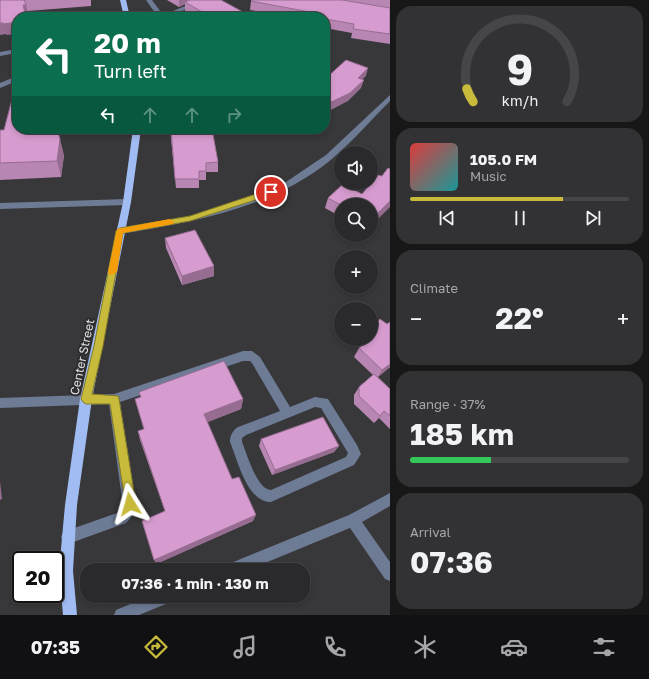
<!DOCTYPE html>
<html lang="en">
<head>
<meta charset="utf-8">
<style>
  :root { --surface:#2a292c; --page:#323134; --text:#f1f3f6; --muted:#a5a6a9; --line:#464548; --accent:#c8bb3b }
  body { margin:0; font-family:"Golos Text",sans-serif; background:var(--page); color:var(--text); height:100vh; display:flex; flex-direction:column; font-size:15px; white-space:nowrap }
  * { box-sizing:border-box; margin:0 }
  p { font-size:13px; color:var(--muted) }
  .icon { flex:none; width:22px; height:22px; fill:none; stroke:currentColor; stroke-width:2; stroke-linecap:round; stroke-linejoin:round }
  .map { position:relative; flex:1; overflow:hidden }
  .details { display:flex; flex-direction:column; gap:6px; padding:6px; background:#171718; width:259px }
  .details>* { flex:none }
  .hud { position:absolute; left:12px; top:12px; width:318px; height:122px; border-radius:16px; box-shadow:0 2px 6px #0003,0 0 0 1px var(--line); background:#0b6e4f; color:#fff; overflow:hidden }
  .controls { position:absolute; left:334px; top:146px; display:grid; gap:8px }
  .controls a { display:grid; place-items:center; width:44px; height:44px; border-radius:50%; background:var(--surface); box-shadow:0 2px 6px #0003,0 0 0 1px var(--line); font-size:20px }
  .speed { position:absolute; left:12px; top:551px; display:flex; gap:8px; font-size:20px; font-weight:700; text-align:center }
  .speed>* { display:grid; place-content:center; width:52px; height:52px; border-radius:50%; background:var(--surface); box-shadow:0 2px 6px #0003,0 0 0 1px var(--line); line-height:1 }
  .speed .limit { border:2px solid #111; border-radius:6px; background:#fff; color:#111 }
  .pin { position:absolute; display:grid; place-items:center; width:34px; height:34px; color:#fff; margin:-17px; border:2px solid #fff; border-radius:50%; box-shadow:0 1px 4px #0007 }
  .me { position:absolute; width:44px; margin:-22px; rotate:352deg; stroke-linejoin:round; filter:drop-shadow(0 0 3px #0008) }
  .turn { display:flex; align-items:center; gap:14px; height:84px; padding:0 16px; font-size:18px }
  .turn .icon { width:52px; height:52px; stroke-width:2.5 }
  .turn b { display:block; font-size:28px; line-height:34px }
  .lanes { display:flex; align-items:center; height:38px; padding:0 16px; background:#0003; justify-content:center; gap:20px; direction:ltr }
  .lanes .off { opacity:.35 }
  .big { font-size:30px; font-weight:700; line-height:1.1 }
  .details .card { flex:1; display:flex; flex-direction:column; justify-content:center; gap:6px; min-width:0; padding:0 14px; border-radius:16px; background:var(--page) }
  .details .dial { align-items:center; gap:0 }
  .dial svg { height:104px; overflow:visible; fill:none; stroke:var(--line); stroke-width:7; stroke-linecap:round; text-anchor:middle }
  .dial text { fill:var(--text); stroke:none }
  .song { display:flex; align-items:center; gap:12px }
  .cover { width:48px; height:48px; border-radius:6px; background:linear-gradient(135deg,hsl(0 70% 55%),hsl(180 70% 35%)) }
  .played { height:4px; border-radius:2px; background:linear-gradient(90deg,var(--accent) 70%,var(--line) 70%) }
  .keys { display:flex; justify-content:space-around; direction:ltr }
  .heat { display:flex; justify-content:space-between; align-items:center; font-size:22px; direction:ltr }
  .charge { height:6px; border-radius:3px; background:linear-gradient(90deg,#34c759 37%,var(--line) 0) }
  .trip { position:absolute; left:80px; top:563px; width:230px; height:40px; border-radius:16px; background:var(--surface); box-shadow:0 2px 6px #0003,0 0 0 1px var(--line); font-weight:700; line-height:40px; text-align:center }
  .tabs { display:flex; height:64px; justify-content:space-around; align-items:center; background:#111012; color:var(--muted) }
  .tabs .icon { width:28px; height:28px }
  .tabs .on { color:var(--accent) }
  .tabs b { font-size:18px; color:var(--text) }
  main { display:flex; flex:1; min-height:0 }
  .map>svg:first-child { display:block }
</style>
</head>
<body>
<main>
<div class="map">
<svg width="390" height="615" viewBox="0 0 390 615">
  <rect width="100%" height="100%" fill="#38373a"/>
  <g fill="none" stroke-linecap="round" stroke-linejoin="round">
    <path fill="#6d7b95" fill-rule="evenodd" d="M146,0H152L163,15L190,4L195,5L169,17H158Z
      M17,49V53L0,56V52Z
      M17,76V81L0,88V83Z
      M390,95V101C371,120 353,141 332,159C273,208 193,222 120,234L116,231L120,228L190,216L238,201L283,184L326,155Z
      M127,199L131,202L127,205L0,209V203Z
      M243,351H252L260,357L290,407L315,397L328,399L357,445L361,454L354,465L271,502C247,502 238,461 230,442C230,436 232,431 238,427L280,411L252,363L250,361H243L120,402L136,504C135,512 132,517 126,523L68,544L63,542L61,537L63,532L117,513L123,506L109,404L0,408V398L114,394ZM315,407L321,408L348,453L346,457L271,490C257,490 247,454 242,442V438L246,435Z
      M390,493V506L362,522L390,562V581L385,579L350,528L248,570H224L226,565L349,515Z
      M150,596H175L173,601L139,615H114L116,610Z"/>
    <path fill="#a1bcf2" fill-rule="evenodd" d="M120,0H126L130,17H124Z
      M133,129H141L131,202L92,399L77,505L73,571L77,615H63L59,571L65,505L80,399L123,202Z"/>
  </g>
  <path fill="#b886b2" d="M0,0H91V6L28,11L29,16H26L7,35Z
    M167,0H221L252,17H195L185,11V4L179,7Z
    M252,0H390V44L351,38L352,33L325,28V17H288L250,10L251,1Z
    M64,129H91V130L65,131Z
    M170,129H212L218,162V172H206V180H199V188H176Z
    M0,130L64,155L61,177L0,180Z
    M382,176L371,205H341V217L325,208L328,198L362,194Z
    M165,238L214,266V276L182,285L166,248Z
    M390,322V367L378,377L390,389V429L379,418L374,423L354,404V395L359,387L373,375L354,357L359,348L362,346L357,342L359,339H371Z
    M139,392L243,399L241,409L207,422L232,479L253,521L156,564L165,511L140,440L138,431L144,429L135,399L141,397Z
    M261,439L339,446L334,452L272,475L259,446Z"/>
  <path fill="#966d91" d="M179,0H189L185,2V4L179,7Z
    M23,5H26L29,16H26Z
    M17,22V34L7,35L6,34L0,35V23Z
    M368,68L366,76L355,86L358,78Z
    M364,80L361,88L348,101L325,113V105Z
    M60,139L64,155L61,177L57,161Z
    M390,201V207L371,226V220Z
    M214,266V276L182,285V276Z
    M390,364V367L377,378L382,370Z
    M243,399L241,409L203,424L204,414Z
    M384,411L379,418L374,423L380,416Z
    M339,446L334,452L272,475L275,470Z
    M0,481L2,499L0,500Z
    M256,515L253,521L156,564L154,560Z"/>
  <path fill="#d69ccf" stroke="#966d91" d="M0,0H25H24L26,5H23L26,17H17V22L3,24V23H0Z
    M190,0H221L252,17H211L185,2Z
    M252,0H342L390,8V34L353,29L354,24L325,19V17H313L315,13L251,1Z
    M346,60L368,68L358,78L364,80L350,93L325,105V79Z
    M17,80V129H57L60,139L57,161L0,163V130H4Z
    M171,129H212L218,162L206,163V171H199V179H175Z
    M388,168L390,169V201L371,220V205H341L328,198L343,184L362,194L378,175L382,176Z
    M195,230L214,266L182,276L165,238Z
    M380,319L387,324L390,322V364L382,370L359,348L370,340L368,339H371V326Z
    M224,361L243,399L204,414L232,479L239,477L256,515L154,560L142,521L165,511L138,431L144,429L135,399L141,397L139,392Z
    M374,374L390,389V416L384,411L380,416L359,396V387Z
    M323,417L339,446L275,470L261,439Z"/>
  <path fill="#c8bb3b" stroke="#827a26" d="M271,189L275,192L274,194L190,221L123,233L103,346L92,394L118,396L119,399L136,504L134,508L130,510L126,508L110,404H86L83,402L81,399L94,346L116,231L120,228L190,216Z"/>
  <path fill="#f59e0b" d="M170,219L174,222L173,224L123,233L117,272L112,275L109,274L108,272L117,229Z"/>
  <g text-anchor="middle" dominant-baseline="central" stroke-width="4" stroke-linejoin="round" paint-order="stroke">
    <g font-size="12" fill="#e1e0e2" stroke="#2e2d30">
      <text transform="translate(82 357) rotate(-78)">Center Street</text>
    </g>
  </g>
</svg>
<div class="controls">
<a><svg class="icon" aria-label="sound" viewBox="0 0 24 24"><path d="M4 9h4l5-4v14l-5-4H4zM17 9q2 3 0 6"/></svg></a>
<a><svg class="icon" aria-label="search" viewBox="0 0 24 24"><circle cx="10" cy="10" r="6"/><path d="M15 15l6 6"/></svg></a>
<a>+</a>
<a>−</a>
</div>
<div class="speed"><div class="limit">20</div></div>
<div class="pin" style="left:271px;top:192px;background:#d93025"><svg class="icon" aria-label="arrive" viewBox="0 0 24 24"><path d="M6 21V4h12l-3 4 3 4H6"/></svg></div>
<svg class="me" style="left:130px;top:504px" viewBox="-20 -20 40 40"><path d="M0-17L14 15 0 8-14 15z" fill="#c8bb3b" stroke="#fff" stroke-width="4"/></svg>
<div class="trip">07:36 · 1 min · 130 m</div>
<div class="hud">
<div class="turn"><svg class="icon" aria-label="left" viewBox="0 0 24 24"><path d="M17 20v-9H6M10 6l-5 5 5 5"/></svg><div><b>20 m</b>Turn left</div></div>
<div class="lanes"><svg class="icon" aria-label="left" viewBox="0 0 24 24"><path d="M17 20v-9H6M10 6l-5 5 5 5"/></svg><svg class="icon off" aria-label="ahead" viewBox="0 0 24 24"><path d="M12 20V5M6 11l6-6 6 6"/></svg><svg class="icon off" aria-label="ahead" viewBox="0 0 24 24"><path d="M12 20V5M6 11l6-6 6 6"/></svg><svg class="icon off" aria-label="right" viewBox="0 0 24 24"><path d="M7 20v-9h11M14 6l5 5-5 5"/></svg></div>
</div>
</div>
<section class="details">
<div class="card dial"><svg viewBox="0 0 100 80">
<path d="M14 69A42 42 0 1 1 86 69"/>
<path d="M14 69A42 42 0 0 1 9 59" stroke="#c8bb3b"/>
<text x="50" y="56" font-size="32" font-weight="700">9</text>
<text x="50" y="72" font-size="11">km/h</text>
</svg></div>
<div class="card">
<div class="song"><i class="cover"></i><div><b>105.0 FM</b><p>Music</p></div></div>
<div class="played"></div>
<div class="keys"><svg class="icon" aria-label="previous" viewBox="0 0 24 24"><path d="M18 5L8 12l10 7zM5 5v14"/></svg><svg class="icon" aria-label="pause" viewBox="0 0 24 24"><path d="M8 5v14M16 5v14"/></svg><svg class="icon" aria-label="next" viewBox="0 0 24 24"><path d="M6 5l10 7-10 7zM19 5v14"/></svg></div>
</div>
<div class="card"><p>Climate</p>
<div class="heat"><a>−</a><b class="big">22°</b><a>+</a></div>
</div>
<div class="card"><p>Range · 37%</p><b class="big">185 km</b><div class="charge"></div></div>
<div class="card"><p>Arrival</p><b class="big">07:36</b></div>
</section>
</main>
<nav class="tabs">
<b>07:35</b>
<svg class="icon on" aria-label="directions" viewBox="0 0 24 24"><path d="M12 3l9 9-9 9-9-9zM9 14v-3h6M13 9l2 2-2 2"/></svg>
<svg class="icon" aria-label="music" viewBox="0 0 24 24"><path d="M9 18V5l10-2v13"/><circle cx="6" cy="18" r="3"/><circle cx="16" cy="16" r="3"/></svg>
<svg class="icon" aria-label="phone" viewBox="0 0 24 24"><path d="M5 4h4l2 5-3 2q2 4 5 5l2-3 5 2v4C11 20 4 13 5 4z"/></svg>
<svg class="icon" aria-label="climate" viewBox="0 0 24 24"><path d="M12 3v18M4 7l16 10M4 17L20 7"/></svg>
<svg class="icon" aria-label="car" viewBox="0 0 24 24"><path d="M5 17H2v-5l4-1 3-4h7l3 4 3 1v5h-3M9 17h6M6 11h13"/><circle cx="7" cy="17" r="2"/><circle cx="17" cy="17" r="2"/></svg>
<svg class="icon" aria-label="filters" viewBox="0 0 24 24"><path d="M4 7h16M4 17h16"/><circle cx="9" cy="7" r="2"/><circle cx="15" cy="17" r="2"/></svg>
</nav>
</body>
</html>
